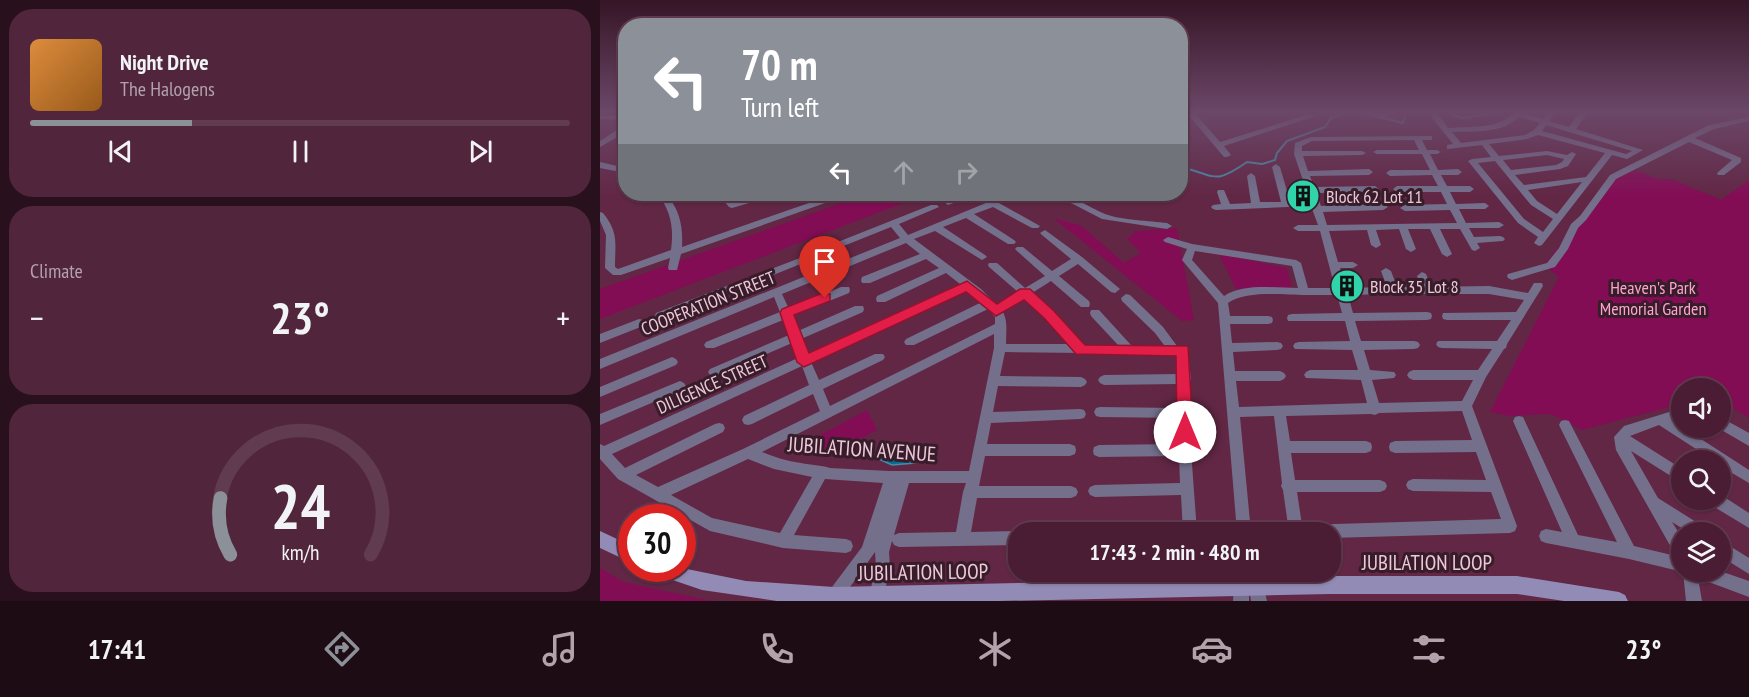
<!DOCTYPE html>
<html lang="en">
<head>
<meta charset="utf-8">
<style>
  :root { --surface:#4a1d34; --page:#51263c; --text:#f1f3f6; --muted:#b2a2ac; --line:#613b4f; --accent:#8c9099 }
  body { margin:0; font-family:"PT Sans Narrow",sans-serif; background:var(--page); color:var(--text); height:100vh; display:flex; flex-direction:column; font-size:22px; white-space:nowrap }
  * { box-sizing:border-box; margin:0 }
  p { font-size:20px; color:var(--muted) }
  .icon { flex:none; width:33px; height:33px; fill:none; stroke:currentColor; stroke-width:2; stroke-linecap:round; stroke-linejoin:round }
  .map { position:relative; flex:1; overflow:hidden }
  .drawer { display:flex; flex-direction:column; gap:9px; padding:9px; background:#29101d; width:600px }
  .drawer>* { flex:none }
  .banner { position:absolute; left:18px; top:18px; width:570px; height:183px; border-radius:24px; box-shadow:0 2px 4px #0004,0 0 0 2px var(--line); background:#8c9099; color:#fff; overflow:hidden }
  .controls { position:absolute; left:1071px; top:378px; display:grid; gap:12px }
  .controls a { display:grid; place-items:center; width:60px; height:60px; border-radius:50%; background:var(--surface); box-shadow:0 2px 4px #0004,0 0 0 2px var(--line); font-size:30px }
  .speed { position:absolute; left:18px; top:504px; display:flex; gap:12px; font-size:30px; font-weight:700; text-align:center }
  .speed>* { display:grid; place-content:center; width:78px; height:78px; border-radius:50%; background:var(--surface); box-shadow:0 2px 4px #0004,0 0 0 2px var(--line); line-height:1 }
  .speed .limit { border:9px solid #d22; background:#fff; color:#111 }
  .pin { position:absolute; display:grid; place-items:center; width:51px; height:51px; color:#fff; margin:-62px -26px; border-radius:50% 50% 50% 0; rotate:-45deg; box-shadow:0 0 6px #0007 }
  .pin .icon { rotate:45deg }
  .me { position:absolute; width:66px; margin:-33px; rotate:0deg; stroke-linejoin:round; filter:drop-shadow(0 0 4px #0008) }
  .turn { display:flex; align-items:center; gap:21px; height:126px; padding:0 24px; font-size:27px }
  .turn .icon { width:78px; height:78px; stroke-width:2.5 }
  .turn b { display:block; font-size:42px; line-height:51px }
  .lanes { display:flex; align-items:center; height:57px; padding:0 24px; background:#0003; justify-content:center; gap:30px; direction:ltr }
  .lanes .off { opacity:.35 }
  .big { font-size:45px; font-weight:600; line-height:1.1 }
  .drawer .tile { flex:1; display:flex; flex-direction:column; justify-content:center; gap:9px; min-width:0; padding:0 21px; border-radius:24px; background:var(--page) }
  .drawer .dial { align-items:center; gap:0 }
  .dial svg { height:156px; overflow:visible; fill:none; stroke:var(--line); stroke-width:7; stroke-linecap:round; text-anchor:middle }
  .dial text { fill:var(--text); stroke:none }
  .song { display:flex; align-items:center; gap:18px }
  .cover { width:72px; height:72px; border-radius:9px; background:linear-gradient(135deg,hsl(30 70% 55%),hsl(30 70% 35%)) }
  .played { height:6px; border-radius:3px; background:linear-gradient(90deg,var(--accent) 30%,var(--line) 30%) }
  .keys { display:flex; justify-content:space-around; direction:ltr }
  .heat { display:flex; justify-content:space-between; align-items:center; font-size:33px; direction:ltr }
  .trip { position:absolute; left:408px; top:522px; width:333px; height:60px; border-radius:24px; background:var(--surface); box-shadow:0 2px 4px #0004,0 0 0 2px var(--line); font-weight:600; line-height:60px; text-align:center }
  .menu { display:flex; height:96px; justify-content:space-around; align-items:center; background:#1e0c15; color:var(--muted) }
  .menu .icon { width:42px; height:42px }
  .menu .on { color:var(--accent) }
  .menu b { font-size:27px; color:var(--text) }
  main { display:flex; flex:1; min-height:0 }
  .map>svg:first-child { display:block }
</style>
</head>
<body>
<main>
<section class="drawer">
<div class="tile">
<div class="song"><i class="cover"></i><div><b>Night Drive</b><p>The Halogens</p></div></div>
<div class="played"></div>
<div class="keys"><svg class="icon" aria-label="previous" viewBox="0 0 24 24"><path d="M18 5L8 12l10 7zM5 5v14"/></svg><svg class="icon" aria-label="pause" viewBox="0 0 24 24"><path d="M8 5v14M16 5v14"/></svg><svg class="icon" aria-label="next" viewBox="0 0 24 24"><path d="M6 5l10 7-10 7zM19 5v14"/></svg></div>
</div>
<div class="tile"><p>Climate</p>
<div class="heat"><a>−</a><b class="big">23°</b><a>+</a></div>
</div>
<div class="tile dial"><svg viewBox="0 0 100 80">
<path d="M14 69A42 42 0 1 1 86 69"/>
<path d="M14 69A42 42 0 0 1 9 40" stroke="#8c9099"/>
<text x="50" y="56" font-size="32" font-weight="700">24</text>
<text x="50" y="72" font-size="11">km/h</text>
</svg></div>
</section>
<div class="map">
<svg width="1149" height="601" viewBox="0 0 1149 601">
  <rect width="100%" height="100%" fill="#622745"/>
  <path fill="#830d55" d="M1035,170L1055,178L1074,180L1121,200L1149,180V418L1121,401L1120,388H1082L1081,404L982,430L951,414L910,416L890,412L959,277L944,265L1017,177Z
    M267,194H327L0,319V289Z
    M453,218L482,226L524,263L541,253L527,239L536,231L577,228L594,320L582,321Z
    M619,254L687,268L692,289H636Z
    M267,410L277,430L225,458L215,438Z
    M0,568L24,582L112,601H0Z"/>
  <path fill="#006e93" stroke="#4789a8" stroke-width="1.5" d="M281,450L298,457L314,455L315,463L292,465L272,456Z"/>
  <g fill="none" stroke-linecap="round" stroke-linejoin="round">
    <path stroke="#4789a8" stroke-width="2" d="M759,112L803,123L806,112
      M847,112L862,118L900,112
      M580,167C617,175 612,186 647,162L662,164L675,160L677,153L687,141L725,127L731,118L745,112"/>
    <path fill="#74708c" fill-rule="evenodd" d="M586,112H594L620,142L709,114L716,116L624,146L631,155L627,157H624Z
      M763,112H773L780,114L787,112H798L780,119Z
      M915,112H923L922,113L943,119L948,112H956L949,121L969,127L980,112H988L976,129L1043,150L1027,159L1012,155L942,245L939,246L934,243L938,237L918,223L868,161L872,159L891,157L882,145L847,149V145L853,144L830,115L837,113L848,128C871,126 898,130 915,112ZM919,117L940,123L934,130L925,135L861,143L852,132C874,131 902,134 919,117ZM946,125L1032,151L1026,154L942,131ZM938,135L1005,153L986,177L924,185L915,175L960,169L968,166L976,154L972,152L967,155L947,151L899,156L889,144L927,139ZM947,155L964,159L962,162L956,165L911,170L903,160ZM895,161L931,205L953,219L943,232L924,219L878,163ZM982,182L957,214L937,201L928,190Z
      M0,115L26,116V120L0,119Z
      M1149,117V121L1114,129L1095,138L1141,158V162L1124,175H1118L1117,173L1132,160L1089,142L1016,179L986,220L978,228L968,249L955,267L912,280L908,278L907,276L908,274L947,263L959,248L971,224L980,216L1010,175L1109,125Z
      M23,126H26V132L0,147V141Z
      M829,136H832V140H822L827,150H837L841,152L837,154H830L838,170L858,169L862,172L858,175H841L847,186H870L874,189L870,192H850L856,204L885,203L889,206L885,209H859L866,223L899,222L904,225L899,228H869L874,237L900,236L903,237L905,239L903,241L877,243L880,248L875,251L872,250L860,229H840L852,254L847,257L842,254L830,229H808L816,249L811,252L806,249L799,229L776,230L781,245L776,248L771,245L767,230L729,231L738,262H753L758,265L753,268H740L746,288L787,287L781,271L786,268L791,271L797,287H821L817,276L822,272L826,274L831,287L889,286L928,293L934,283H942L943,286L907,344L906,348L904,349L886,377L872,406L917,526L915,531L910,533L730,538V532H689L683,490L681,486L682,483L674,416L640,417L651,532H637L618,303L582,260L587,249L565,242L563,240L568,237L592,244L696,260L701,263L708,288H735L720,231H698L693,228L698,225H718L711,206L616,210L613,209L611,207L613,205L621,204L617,192L618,190H624L630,204L651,203L647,176L651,173L655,176L660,202H681L672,167L676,164L680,167L690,201L710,200L705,190L706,189L694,154L695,143L711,137ZM814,140L819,150H777L773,152L777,154H822L830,170H790L786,173L790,176L832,175L838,186H797L793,189L797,192H841L847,204L805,205L800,208L805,211L850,210L857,223L727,225L723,212L783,210L788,207L783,204L721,206L716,193L775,192L779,189L775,186L714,187L710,176L769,175L773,172L769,169L708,171L703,156L762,155L766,153L762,151H702V146L712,141ZM595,251L692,266L698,288C675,288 643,283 624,296L592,260ZM790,294H889L924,300L916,312L843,313L842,316L843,319L847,320H911L897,341H838L836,344L838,347L842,348L892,349L878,370H813L809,372L807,375L809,378L813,380H873L862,401L779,403L772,380L794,378L796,375L794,372L770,370L764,350L814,349L818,348L820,345L818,342L814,341H761L755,321L827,320L831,319L832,316L831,313L827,312L753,313L748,295ZM706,295H737L742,313L692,314L688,315L687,318L688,321H745L750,341L699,342L695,343L693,346L695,349L752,350L758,370H710L706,372L704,375L706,378L761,380L767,403L639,407L636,381H680L684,379L686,376L684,373L680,371H635L633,352L677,350L681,349L683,346L681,343L677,342L632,343L630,324H668L672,323L673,320L672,317L668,316H630L628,303C646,290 684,295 706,295ZM862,411L872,440L795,441L790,443L789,447L790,451L795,453L876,452L886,480L813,479L808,481L806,485L808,489L813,491L891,492L901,519L702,525L697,492H780L785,490L787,486L785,482L780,480H695L691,453H766L771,451L772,447L771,443L766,441H690L686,416L771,414L775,415L779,413Z
      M0,162L26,168V173L0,168Z
      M58,194H66C80,210 83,226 82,247L235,194H246L245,196L81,254L77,270H69L68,268L70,258L21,275H13L5,268L6,235L0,221V212L3,213C19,233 15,243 15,267L18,269L71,250C74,228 71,212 58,194Z
      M118,194H126L134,202L163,194H175L174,196L132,208L129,207Z
      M365,194H383L440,226L438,228H432L393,207L374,214L414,240L416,242L414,244H408L366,218L343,227L385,255L387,257L382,260L335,231L314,239L381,289L397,305L418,292L389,267L388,265L389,263H397L425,288L445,276L417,251L415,249L417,247H423L452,271L471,259L442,235L440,233L445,230L482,257L520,289L515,293L511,292L478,264L459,276L489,301L490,304L489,307H481L451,281L432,293L453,311L483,345H518L491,316L490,313L491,310H499L531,345H564L555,333L522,301L521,298L526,294L530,295L563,327L577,346L587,347L591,379L590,382L591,450L597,532H583L581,495L495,497L490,495L488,491L490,487L495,485L580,483L579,456L499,457L494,455L493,451L494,447L499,445L578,444V418L500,417L496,416L494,412L496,408L500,407L578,408V384L504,385L500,383L498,380L500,377L504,375L578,374L577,354L405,352L400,376L481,377L485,379L487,382L485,385L481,387L398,386L393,412L480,409L484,410L486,414L484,418L480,419L391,423L387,444H470L475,446L476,450L475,454L470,456H385L379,486H471L476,488L478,492L476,496L471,498H377L371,532L418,531L422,532H418V545L299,547L294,545L292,541L289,552L290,567L283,601H271L269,596L276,567L275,552L240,601H228L226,596L229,591L262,547L283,483L225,479L194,535L246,539L251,541L253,546L251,551L246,553L183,548L110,531L18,479L0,459V444L4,446L198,358L192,343L118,375L114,377L110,375L108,372L110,369L189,335L183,320L114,348H106L104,345L106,342L180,312L174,297L0,369V359L300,238L291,227L226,253H220L218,251L220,249L331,205H337L339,207L299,224L308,235L386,203L374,196L348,205L344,202ZM306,243L320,254L262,277L261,280L262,283H270L326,259L339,268L277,296L276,299L277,302H285L346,273L360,284L208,353L201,339L263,312L264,309L263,306H255L198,331L192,316L249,293L250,290L249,287H241L189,309L182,294ZM367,289L382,302L306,339L304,342L306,345H314L388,309L395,317V324L230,406L223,389L283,360L285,357L283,354H275L219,380L211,362ZM424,298L445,317L469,344H406C406,333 408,321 403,312ZM394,334V348L369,471H289L230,468C221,465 211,465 201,463C187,461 174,457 162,452ZM202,366L209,385L144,416L142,420L144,424L148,425L152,424L213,394L220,411L143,449L58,487L36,475L123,432L125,428L123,424L119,423L115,424L25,468L12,454ZM148,459L174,469L212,477L180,533L112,518L71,495ZM309,483H366L363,492L356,532L299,533L294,535Z
      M448,194C469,192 486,206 505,214C521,220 550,221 567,223L572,226L567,229L502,219L473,204Z
      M200,258L205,261L203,263L64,319H56L55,316L56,313Z
      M39,319L43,320L44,323L43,326L0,343V334Z
      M72,357L76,359L78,362L76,365L0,397V387Z
      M80,381L84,383L86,386L84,389L0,425V414Z
      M1082,408V418L1073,421L1149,470V483L1120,466V460H1113L1059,425L1030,436L1082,469V483L1031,451L1058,498L1104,527L1106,532H1088L1072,522L1082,538V572L1120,571L1149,581V597L1098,578L1102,601H1086L1083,572L1029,559L946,543L941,541L939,536L941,531L946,529L962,532L913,421L915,417L919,416L923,417L978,535L1017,542L959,425L961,421L965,420L969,421L1034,546L1076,556L1016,450L1014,437L1024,426Z
      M1120,417L1149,433V446L1118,428H1120Z
      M1121,495L1149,513V528L1111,505L1109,500H1120Z
      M1120,540L1149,558V574L1120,556Z
      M635,572H660L667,601H651L649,589V601H633Z"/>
    <path fill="#918bb6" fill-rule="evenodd" d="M0,531L32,546V563L0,548Z
      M53,568H82L146,581L234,587L730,576H917L1019,592L1025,595L1028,601H964L917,594H730L399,601H177L102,590L55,574Z"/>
  </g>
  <linearGradient id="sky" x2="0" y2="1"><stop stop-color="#361526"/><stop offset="0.57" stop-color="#6b4768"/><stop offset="1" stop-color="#6b4768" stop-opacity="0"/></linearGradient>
  <rect width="1149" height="196" fill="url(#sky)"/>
  <path fill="#e11d48" stroke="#92132f" stroke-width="1.5" d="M367,281L397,304L420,289H430L454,311L485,345L588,346L593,432L591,437H579L577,432L576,356L476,354L444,318L424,300L396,316L366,292L204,367L197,362L180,313L182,309L220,294H230V301L194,315L209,353Z"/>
  <defs>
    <g id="building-disc" transform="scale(1.725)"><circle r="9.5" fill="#2fd4aa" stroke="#371c29"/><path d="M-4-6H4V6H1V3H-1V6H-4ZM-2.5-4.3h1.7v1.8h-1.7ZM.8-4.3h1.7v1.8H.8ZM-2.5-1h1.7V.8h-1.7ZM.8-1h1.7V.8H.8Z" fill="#111"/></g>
  </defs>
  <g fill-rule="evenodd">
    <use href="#building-disc" x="703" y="196"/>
    <use href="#building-disc" x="747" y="286"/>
  </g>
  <g text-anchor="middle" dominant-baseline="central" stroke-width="6" stroke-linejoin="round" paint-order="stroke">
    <g font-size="18" fill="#edc8d8" stroke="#371c29" text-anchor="start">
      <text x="726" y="196">Block 62 Lot 11</text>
      <text x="770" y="286">Block 35 Lot 8</text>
    </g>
    <g font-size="18" fill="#fea3cd" stroke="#371c29">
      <text x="1053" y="287">Heaven's Park<tspan x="1053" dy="21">Memorial Garden</tspan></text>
    </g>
    <g font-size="18" fill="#edc8d8" stroke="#371c29">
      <text transform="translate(108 303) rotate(-22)">COOPERATION STREET</text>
      <text transform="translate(112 384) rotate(-24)">DILIGENCE STREET</text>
    </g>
    <g font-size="21" fill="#edc8d8" stroke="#371c29">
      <text transform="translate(262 449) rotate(4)">JUBILATION AVENUE</text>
      <text x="827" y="562">JUBILATION LOOP</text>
      <text transform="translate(323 572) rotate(-1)">JUBILATION LOOP</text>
    </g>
  </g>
</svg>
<div class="controls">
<a><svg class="icon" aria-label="sound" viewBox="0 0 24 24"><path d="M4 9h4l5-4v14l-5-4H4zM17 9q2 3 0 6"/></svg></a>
<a><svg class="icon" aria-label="search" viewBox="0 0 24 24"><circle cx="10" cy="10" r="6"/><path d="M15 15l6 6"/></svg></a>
<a><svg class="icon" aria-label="layers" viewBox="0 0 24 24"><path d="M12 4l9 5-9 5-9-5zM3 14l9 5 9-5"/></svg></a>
</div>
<div class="speed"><div class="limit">30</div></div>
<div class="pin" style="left:225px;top:298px;background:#d93025"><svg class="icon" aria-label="arrive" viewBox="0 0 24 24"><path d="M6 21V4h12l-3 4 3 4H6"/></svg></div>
<svg class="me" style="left:585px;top:432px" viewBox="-20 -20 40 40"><circle r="19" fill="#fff"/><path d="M0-13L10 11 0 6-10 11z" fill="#e11d48"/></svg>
<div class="trip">17:43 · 2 min · 480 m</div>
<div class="banner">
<div class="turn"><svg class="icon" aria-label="left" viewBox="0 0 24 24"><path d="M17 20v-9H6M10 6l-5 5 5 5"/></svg><div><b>70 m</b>Turn left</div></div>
<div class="lanes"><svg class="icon" aria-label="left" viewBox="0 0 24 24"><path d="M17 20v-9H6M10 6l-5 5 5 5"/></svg><svg class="icon off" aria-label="ahead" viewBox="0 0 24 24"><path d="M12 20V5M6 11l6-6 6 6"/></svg><svg class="icon off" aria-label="right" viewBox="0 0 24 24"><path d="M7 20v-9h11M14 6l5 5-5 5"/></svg></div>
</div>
</div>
</main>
<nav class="menu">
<b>17:41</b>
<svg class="icon on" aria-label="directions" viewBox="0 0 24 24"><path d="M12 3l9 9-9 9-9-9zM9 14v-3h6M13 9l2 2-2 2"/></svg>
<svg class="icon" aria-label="music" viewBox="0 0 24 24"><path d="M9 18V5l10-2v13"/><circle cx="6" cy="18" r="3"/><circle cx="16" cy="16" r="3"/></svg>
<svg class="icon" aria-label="phone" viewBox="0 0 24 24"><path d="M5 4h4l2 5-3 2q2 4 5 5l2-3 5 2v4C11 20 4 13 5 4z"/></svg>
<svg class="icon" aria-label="climate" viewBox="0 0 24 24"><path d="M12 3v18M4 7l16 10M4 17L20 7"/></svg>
<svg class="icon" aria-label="car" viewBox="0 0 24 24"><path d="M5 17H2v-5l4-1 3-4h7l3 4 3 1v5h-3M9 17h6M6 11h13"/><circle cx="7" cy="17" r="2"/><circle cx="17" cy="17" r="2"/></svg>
<svg class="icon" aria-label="filters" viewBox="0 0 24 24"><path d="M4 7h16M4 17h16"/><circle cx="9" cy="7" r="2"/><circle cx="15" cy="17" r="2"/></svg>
<b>23°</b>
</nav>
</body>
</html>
